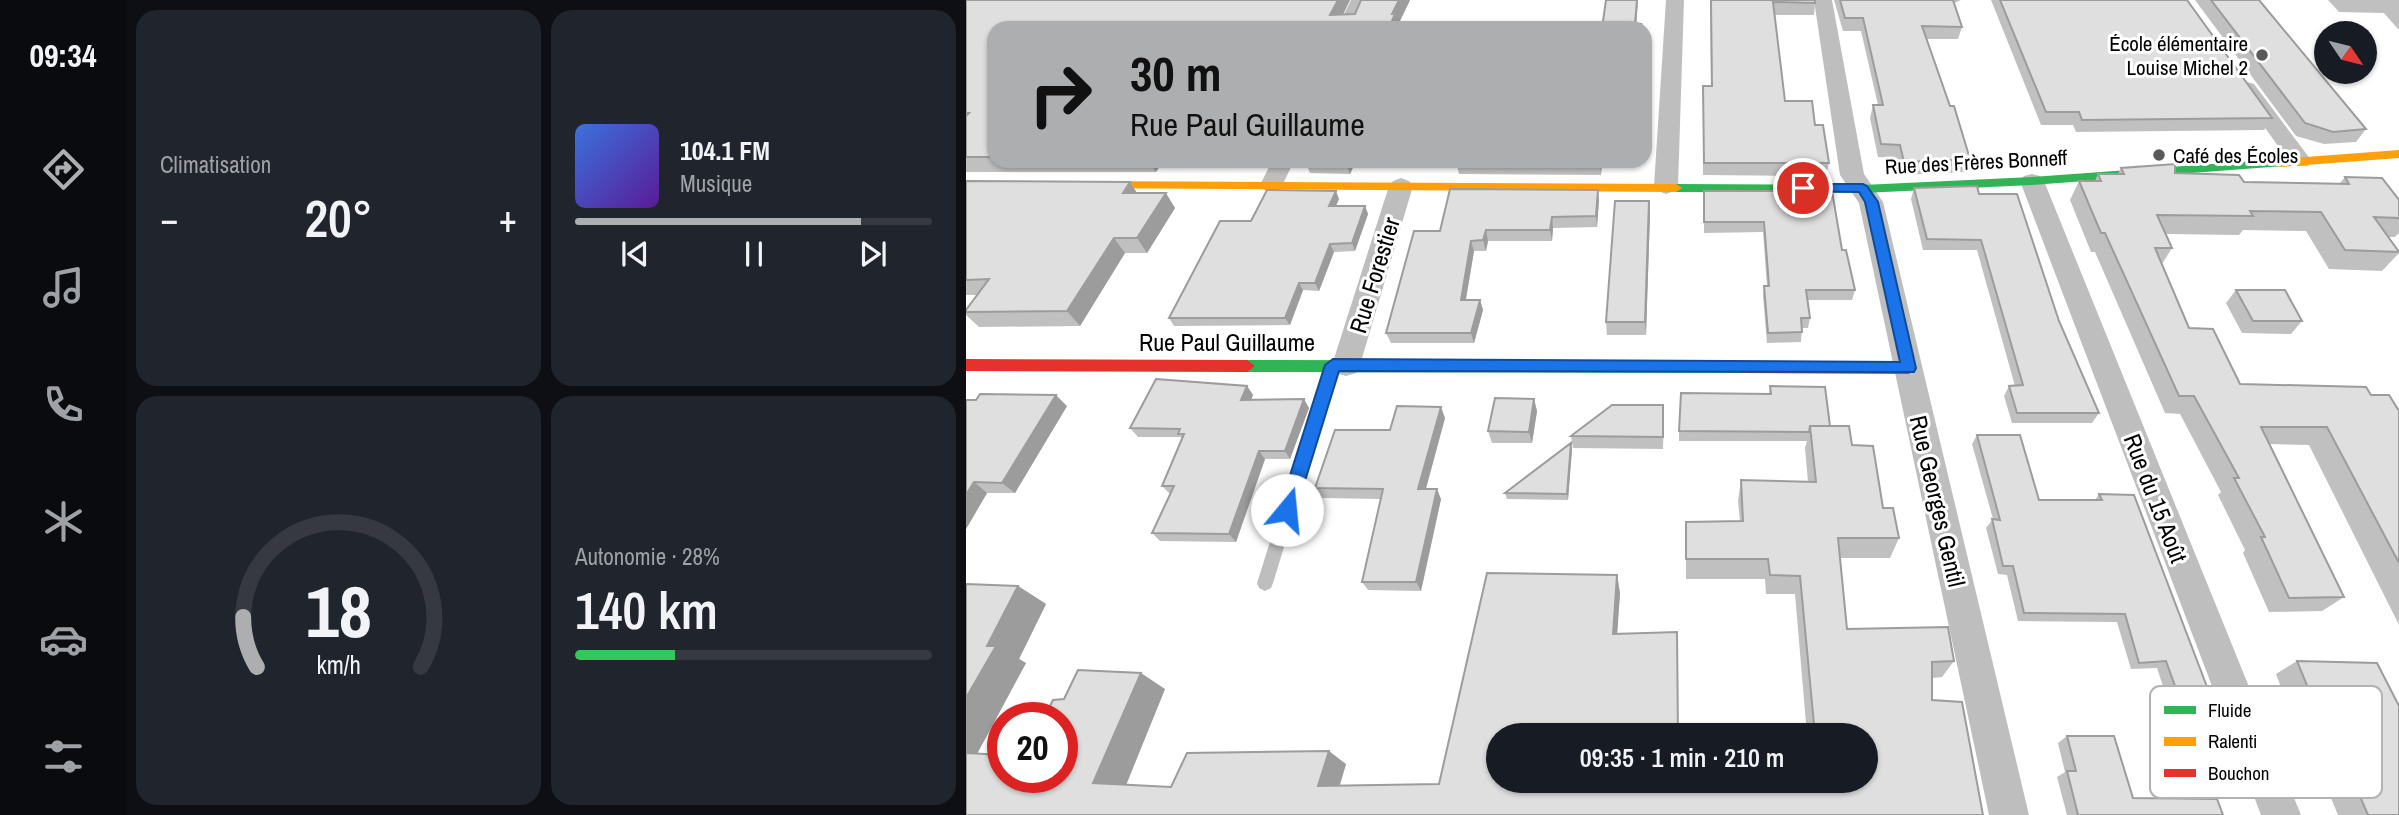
<!DOCTYPE html>
<html lang="fr">
<head>
<meta charset="utf-8">
<style>
  :root { --surface:#171b24; --page:#20242c; --text:#f1f3f6; --muted:#9ea1a6; --line:#363941; --accent:#adaeaf }
  body { margin:0; font-family:"Archivo Narrow",sans-serif; background:var(--page); color:var(--text); height:100vh; display:flex; flex-direction:column; font-size:26px; white-space:nowrap }
  * { box-sizing:border-box; margin:0 }
  p { font-size:23px; color:var(--muted) }
  .icon { flex:none; width:38px; height:38px; fill:none; stroke:currentColor; stroke-width:2; stroke-linecap:round; stroke-linejoin:round }
  .map { position:relative; flex:1; overflow:hidden }
  .details { display:flex; flex-direction:column; gap:10px; padding:10px; background:#0d0f14; width:840px }
  .details>* { flex:none }
  .top-card { position:absolute; left:21px; top:21px; width:665px; height:147px; border-radius:21px; box-shadow:0 2px 5px #0004; background:#adaeaf; color:#111; overflow:hidden }
  .needle { width:46px; rotate:125deg }
  .buttons { position:absolute; left:1348px; top:21px; display:grid; gap:14px }
  .buttons a { display:grid; place-items:center; width:63px; height:63px; border-radius:50%; background:var(--surface); box-shadow:0 2px 5px #0004; font-size:35px }
  .speed { position:absolute; left:21px; top:702px; display:flex; gap:14px; font-size:35px; font-weight:700; text-align:center }
  .speed>* { display:grid; place-content:center; width:91px; height:91px; border-radius:50%; background:var(--surface); box-shadow:0 2px 5px #0004; line-height:1 }
  .speed .limit { border:10px solid #d22; background:#fff; color:#111 }
  .pin { position:absolute; display:grid; place-items:center; width:60px; height:60px; color:#fff; margin:-30px; border:4px solid #fff; border-radius:50%; box-shadow:0 2px 7px #0007 }
  .me { position:absolute; width:77px; margin:-38px; rotate:17deg; stroke-linejoin:round; filter:drop-shadow(0 0 5px #0008) }
  .turn { display:flex; align-items:center; gap:24px; height:147px; padding:0 28px; font-size:32px }
  .turn .icon { width:91px; height:91px; stroke-width:2.5 }
  .turn b { display:block; font-size:49px; line-height:60px }
  .big { font-size:52px; font-weight:600; line-height:1.1 }
  .details .widget { flex:1; display:flex; flex-direction:column; justify-content:center; gap:10px; min-width:0; padding:0 24px; border-radius:21px; background:var(--page) }
  .details .dial { align-items:center; gap:0 }
  .dial svg { height:182px; overflow:visible; fill:none; stroke:var(--line); stroke-width:7; stroke-linecap:round; text-anchor:middle }
  .dial text { fill:var(--text); stroke:none }
  .song { display:flex; align-items:center; gap:21px }
  .cover { width:84px; height:84px; border-radius:10px; background:linear-gradient(135deg,hsl(220 70% 55%),hsl(270 70% 35%)) }
  .played { height:7px; border-radius:4px; background:linear-gradient(90deg,var(--accent) 80%,var(--line) 80%) }
  .keys { display:flex; justify-content:space-around; direction:ltr }
  .heat { display:flex; justify-content:space-between; align-items:center; font-size:38px; direction:ltr }
  .charge { height:10px; border-radius:5px; background:linear-gradient(90deg,#34c759 28%,var(--line) 0) }
  .details .tiles { flex:1; display:grid; gap:10px; grid-template-columns:repeat(2,1fr) }
  .trip { position:absolute; left:520px; top:723px; width:392px; height:70px; border-radius:35px; background:var(--surface); box-shadow:0 2px 5px #0004; font-weight:600; line-height:70px; text-align:center }
  main { display:flex; flex:1; min-height:0 }
  .tabs { display:flex; flex-direction:column; width:126px; justify-content:space-around; align-items:center; background:#090b0e; color:var(--muted) }
  .tabs .icon { width:49px; height:49px }
  .tabs .current { color:var(--accent) }
  .tabs b { font-size:32px; color:var(--text) }
  .map>svg:first-child { display:block }
</style>
</head>
<body>
<main>
<nav class="tabs">
<b>09:34</b>
<svg class="icon current" aria-label="directions" viewBox="0 0 24 24"><path d="M12 3l9 9-9 9-9-9zM9 14v-3h6M13 9l2 2-2 2"/></svg>
<svg class="icon" aria-label="music" viewBox="0 0 24 24"><path d="M9 18V5l10-2v13"/><circle cx="6" cy="18" r="3"/><circle cx="16" cy="16" r="3"/></svg>
<svg class="icon" aria-label="phone" viewBox="0 0 24 24"><path d="M5 4h4l2 5-3 2q2 4 5 5l2-3 5 2v4C11 20 4 13 5 4z"/></svg>
<svg class="icon" aria-label="climate" viewBox="0 0 24 24"><path d="M12 3v18M4 7l16 10M4 17L20 7"/></svg>
<svg class="icon" aria-label="car" viewBox="0 0 24 24"><path d="M5 17H2v-5l4-1 3-4h7l3 4 3 1v5h-3M9 17h6M6 11h13"/><circle cx="7" cy="17" r="2"/><circle cx="17" cy="17" r="2"/></svg>
<svg class="icon" aria-label="filters" viewBox="0 0 24 24"><path d="M4 7h16M4 17h16"/><circle cx="9" cy="7" r="2"/><circle cx="15" cy="17" r="2"/></svg>
</nav>
<section class="details">
<div class="tiles">
<div class="widget"><p>Climatisation</p>
<div class="heat"><a>−</a><b class="big">20°</b><a>+</a></div>
</div>
<div class="widget">
<div class="song"><i class="cover"></i><div><b>104.1 FM</b><p>Musique</p></div></div>
<div class="played"></div>
<div class="keys"><svg class="icon" aria-label="previous" viewBox="0 0 24 24"><path d="M18 5L8 12l10 7zM5 5v14"/></svg><svg class="icon" aria-label="pause" viewBox="0 0 24 24"><path d="M8 5v14M16 5v14"/></svg><svg class="icon" aria-label="next" viewBox="0 0 24 24"><path d="M6 5l10 7-10 7zM19 5v14"/></svg></div>
</div>
<div class="widget dial"><svg viewBox="0 0 100 80">
<path d="M14 69A42 42 0 1 1 86 69"/>
<path d="M14 69A42 42 0 0 1 8 47" stroke="#adaeaf"/>
<text x="50" y="56" font-size="32" font-weight="700">18</text>
<text x="50" y="72" font-size="11">km/h</text>
</svg></div>
<div class="widget"><p>Autonomie · 28%</p><b class="big">140 km</b><div class="charge"></div></div>
</div>
</section>
<div class="map">
<svg width="1433" height="815" viewBox="0 0 1433 815">
  <rect width="100%" height="100%" fill="#fff"/>
  <g fill="none" stroke-linecap="round" stroke-linejoin="round">
    <path fill="#bebebe" fill-rule="evenodd" d="M367,360L374,365L307,583L305,588L299,591L293,588L291,583L360,365Z"/>
    <path fill="#bebebe" fill-rule="evenodd" d="M385,0H403L391,28H371Z
      M700,0H718L712,186L708,191L700,194L692,191L688,186Z
      M848,0H866L898,174L917,202L1063,815H1023L893,203L874,175Z
      M1281,82L1288,84L1342,156L1345,161L1342,166H1326L1271,88L1274,84Z
      M306,161H328L314,190L306,193L298,190L294,185Z
      M1066,174L1074,176L1078,181L1335,815H1295L1054,181L1058,176Z
      M435,178L443,181L447,186L394,365L390,373L380,376L370,373L366,365L423,186L427,181Z"/>
    <path fill="#30b455" fill-rule="evenodd" d="M1314,159L1318,160V166L1066,185L897,193L710,192L704,188L710,184L897,185L1066,177Z
      M281,360L775,361L783,367L775,373L281,372L273,366Z"/>
    <path fill="#ff9f0a" fill-rule="evenodd" d="M1433,150V158L1314,167L1308,163L1314,159Z
      M113,181L710,184L716,188L710,192L109,188V182Z"/>
    <path fill="#e5322d" fill-rule="evenodd" d="M0,359L281,360L289,366L281,372L0,371Z
      M775,361L943,362L951,368L943,374L775,373L767,367Z"/>
  </g>
  <path fill="#c0c0c0" d="M0,0H384L377,15L389,14L395,0H444L432,25L28,28V161H197L190,172H0Z
    M744,0L849,3L848,15H808L819,101L849,125L863,163L860,176L737,175V99L745,86Z
    M868,0H995L988,3L996,27L992,39H960L984,106L1004,159L1000,172L935,175L931,158L912,157L904,118L907,105H912L895,31H877Z
    M1025,0H1221L1306,118L1298,130L1110,132L1107,125H1075Z
    M1229,0H1293L1400,129L1390,142L1358,144L1330,136Z
    M1362,0H1433V29H1432L1418,13L1373,12Z
    M339,161H390L384,174L344,173Z
    M472,161H636L635,175L493,174L491,165H473Z
    M1155,168L1209,173L1278,182L1374,183L1379,177L1433,200V233L1429,237H1422L1433,253L1416,271L1363,269L1340,231L1277,230L1273,235L1200,234L1206,248L1196,264L1223,328L1274,384L1405,395L1433,411V625L1343,445L1304,444L1378,597L1356,611L1303,612L1277,553L1279,550L1252,495L1255,492L1214,414L1199,413L1129,252H1125L1104,200L1113,181H1129L1132,174H1152Z
    M0,181L164,182L171,193L209,208L181,253H159L114,326L13,327L0,315V310L11,295H0Z
    M948,188L1013,194L1093,321L1133,413L1126,423H1046L1038,396L1043,386H1049L1011,250H957L945,199Z
    M738,191L876,250L889,290L886,300H842L844,318L842,328H836L835,342L801,343L797,296L798,286H801L797,232L738,233Z
    M373,199L370,206H399L402,214L389,251L368,252L353,291L337,290L324,325L208,326L203,318L285,221Z
    M633,200L631,227L587,228L586,241H522L520,251H508L500,300H514L517,310L508,343H425L420,333L474,231Z
    M683,201L684,214L680,335H641L640,322Z
    M1270,290L1336,321L1325,334L1276,333L1260,303Z
    M281,386L287,395L285,400L343,408L324,459H299L270,542L194,541L186,533L204,494L196,486L216,439L215,437H172L164,428Z
    M804,386L864,426L886,445L933,538L924,558H874L881,629L988,661L976,677L966,678V700L1017,815H0V584L52,586L80,604L53,659L60,663L11,754L37,777L199,689L160,785L205,787L380,764L374,785L473,784L651,575L654,593L651,633L532,780H900V735H841L829,594H800L799,579H720V522L774,521L772,501L775,480L842,482L839,448L841,441H713V431L803,394Z
    M568,399L571,411L566,443H526L522,431Z
    M0,400L101,406L49,493H21L0,529Z
    M698,417L697,449L607,448L605,436Z
    M479,418L460,489L475,499L455,591L402,590L396,582L415,499L356,498L349,488L424,430Z
    M1011,435L1073,500H1129L1133,494L1254,721L1243,727L1211,728L1191,668L1165,669L1151,622L1052,621L1041,575L1032,574L1020,528L1027,519L1006,444Z
    M606,449L602,500L541,499L539,493Z
    M1331,661L1433,815H1372L1342,743H1336L1310,674Z
    M1101,736L1167,798L1257,815H1101L1091,777L1099,772L1092,743Z"/>
  <path fill="#9c9c9c" d="M372,0H384L370,28L364,15Z
    M433,0H444L432,25L433,28H423L426,14Z
    M671,0H672L670,28H669Z
    M682,40L683,55L679,103V80Z
    M182,161H197L190,172Z
    M379,161H390L384,174Z
    M634,161H636L635,175Z
    M164,182L174,198L157,193Z
    M632,190L633,200L631,227L630,216Z
    M370,191L373,199L366,214L363,206Z
    M200,193L209,208L181,253L171,238Z
    M683,201L684,214L680,335L679,322Z
    M399,206L402,214L389,251L386,243Z
    M586,217L587,228L586,241L584,230Z
    M520,230L522,241L520,251L517,240Z
    M148,238L159,253L114,326L101,311Z
    M505,241L508,251L498,310L495,300Z
    M364,244L368,252L353,291L349,283Z
    M333,283L337,290L324,325L319,318Z
    M514,300L517,310L508,343L505,333Z
    M281,386L287,395L281,409L275,400Z
    M90,395L101,406L49,493L36,483Z
    M338,399L343,408L324,459L319,451Z
    M568,399L571,411L566,443L563,432Z
    M475,407L479,418L457,499L452,489Z
    M605,443L606,449L602,500L601,494Z
    M293,451L299,459L270,542L263,534Z
    M8,482L21,493L0,529V495Z
    M471,489L475,499L455,591L450,582Z
    M651,575L654,593L650,651L647,634Z
    M52,586L80,604L53,659L60,663L5,765L0,763V698L21,646Z
    M175,673L199,689L156,795L127,783Z
    M363,751L380,764L370,797L352,786Z"/>
  <path fill="#dfdfdf" stroke="#9c9c9c" stroke-width="2" d="M0,0H372L364,15L389,14L395,0H433L426,14H429L423,28H28V157H0V116L3,113H0Z
    M640,0H671L669,24H675L674,28H636Z
    M745,0H849V3L807,2L819,101H846L849,125H857L863,163H738L737,86H746Z
    M874,0H987L996,27L956,26L984,106H988L1004,159L938,162L934,145L915,144L907,105H917L897,18H879Z
    M1034,0H1221L1306,118L1116,120L1113,112H1080Z
    M1245,0H1293L1400,129L1367,132L1339,123Z
    M679,40H682L679,80Z
    M1209,164V173L1273,175L1278,182L1383,184L1379,177L1416,178L1433,200V218L1408,217L1433,252L1379,250L1355,212L1284,211L1287,216L1191,215L1206,248H1189L1223,328L1247,329L1274,384L1400,387L1405,395H1423L1433,411V563L1361,427H1295L1378,597L1323,598L1295,537H1299L1268,478H1273L1228,396H1213L1139,233H1135L1113,181H1135L1132,174H1158L1155,168Z
    M0,181L164,182L157,193H200L171,238H148L101,311L0,312V310L23,279L0,280Z
    M1011,186L1013,194H1051L1093,321L1133,413H1051L1043,386L1057,385L1015,240L961,239L948,188Z
    M484,189L632,190L630,216L586,217L584,230H520L517,240L505,241L495,300H514L505,333H420L448,231H474Z
    M301,190L370,191L363,206H399L386,243L364,244L349,283H333L319,318H203L254,221H285Z
    M738,191H866L876,250H880L889,290H840L844,318H835L836,332L802,333L798,286H803L798,222H738Z
    M649,201H683L679,322H640Z
    M1270,290H1319L1336,321H1287Z
    M190,379L281,386L275,400L338,399L319,451H293L263,534L186,533L208,486H196L218,434H212L214,429L164,428Z
    M804,386L859,387L864,426H844L843,432L713,431L715,393L805,394Z
    M14,394L90,395L36,483L8,482L0,495V400H10Z
    M529,398L568,399L563,432L522,431Z
    M646,405H697V437L605,436Z
    M431,406L475,407L452,489H471L450,582H396L417,489L349,488L369,430H424Z
    M844,426H883L886,445L907,446L917,508H927L933,538H872L881,629L982,627L988,661L966,662V700L996,702L1017,815H0V753L37,755V777H96V718H78L87,700L98,699L112,670L175,673L127,783L205,787L221,753L363,751L352,786L473,784L521,573L651,575L647,634L711,632L712,735H532V780H900V735H849L834,576L804,575L802,559H720V522L777,521L775,480L850,482Z
    M1011,435H1054L1073,500H1136L1133,494L1168,495L1254,721L1222,722L1200,661L1173,663L1159,614L1058,613L1047,566H1037L1026,519L1034,520Z
    M605,443L601,494L539,493Z
    M0,584L52,586L21,646H30L0,698Z
    M1331,661L1411,663L1433,706V815H1402L1366,732H1360Z
    M1101,736H1148L1167,798L1251,799L1257,815H1112L1101,771H1110Z"/>
  <path fill="#1a73e8" stroke="#114b97" stroke-width="2" d="M837,184H897L901,186L912,202L950,368L948,372L373,371L330,510L328,516L321,518L315,516L313,510L359,365L367,359L934,362L899,202L893,192L833,191L831,188Z"/>
  <g fill="#595959" stroke="#fff" stroke-width="2.5">
    <circle cx="1296" cy="55" r="7"/>
    <circle cx="1193" cy="155" r="7"/>
  </g>
  <g text-anchor="middle" dominant-baseline="central" stroke-width="6" stroke-linejoin="round" paint-order="stroke">
    <g font-size="21" fill="#000" stroke="#fff" text-anchor="end">
      <text x="1282" y="43">École élémentaire<tspan x="1282" dy="24">Louise Michel 2</tspan></text>
      <text x="1207" y="155" text-anchor="start">Café des Écoles</text>
    </g>
    <g font-size="21" fill="#000" stroke="#fff">
      <text transform="translate(1010 162) rotate(-3)">Rue des Frères Bonneff</text>
    </g>
    <g font-size="24" fill="#000" stroke="#fff">
      <text transform="translate(408 275) rotate(-73)">Rue Forestier</text>
      <text x="261" y="342">Rue Paul Guillaume</text>
      <text transform="translate(1190 498) rotate(69)">Rue du 15 Août</text>
      <text transform="translate(972 501) rotate(77)">Rue Georges Gentil</text>
    </g>
  </g>
  <rect x="1184" y="686" width="232" height="112" rx="10" fill="#fff" stroke="#b2b2b2" stroke-width="2"/>
  <rect x="1198" y="706" width="32" height="8" fill="#30b455"/>
  <rect x="1198" y="737" width="32" height="9" fill="#ff9f0a"/>
  <rect x="1198" y="769" width="32" height="8" fill="#e5322d"/>
  <g font-size="19" fill="#000">
    <text x="1242" y="717">Fluide</text>
    <text x="1242" y="748">Ralenti</text>
    <text x="1242" y="780">Bouchon</text>
  </g>
</svg>
<div class="buttons">
<a><svg class="needle" viewBox="-14 -14 28 28"><path d="M0-13l5 13h-10z" fill="#e53935"/><path d="M0 13l5-13h-10z" fill="#9ea1a6"/></svg></a>
</div>
<div class="speed"><div class="limit">20</div></div>
<div class="pin" style="left:837px;top:188px;background:#d93025"><svg class="icon" aria-label="arrive" viewBox="0 0 24 24"><path d="M6 21V4h12l-3 4 3 4H6"/></svg></div>
<svg class="me" style="left:321px;top:510px" viewBox="-20 -20 40 40"><circle r="19" fill="#fff"/><path d="M0-13L10 11 0 6-10 11z" fill="#1a73e8"/></svg>
<div class="trip">09:35 · 1 min · 210 m</div>
<div class="top-card">
<div class="turn"><svg class="icon" aria-label="right" viewBox="0 0 24 24"><path d="M7 20v-9h11M14 6l5 5-5 5"/></svg><div><b>30 m</b>Rue Paul Guillaume</div></div>
</div>
</div>
</main>
</body>
</html>
